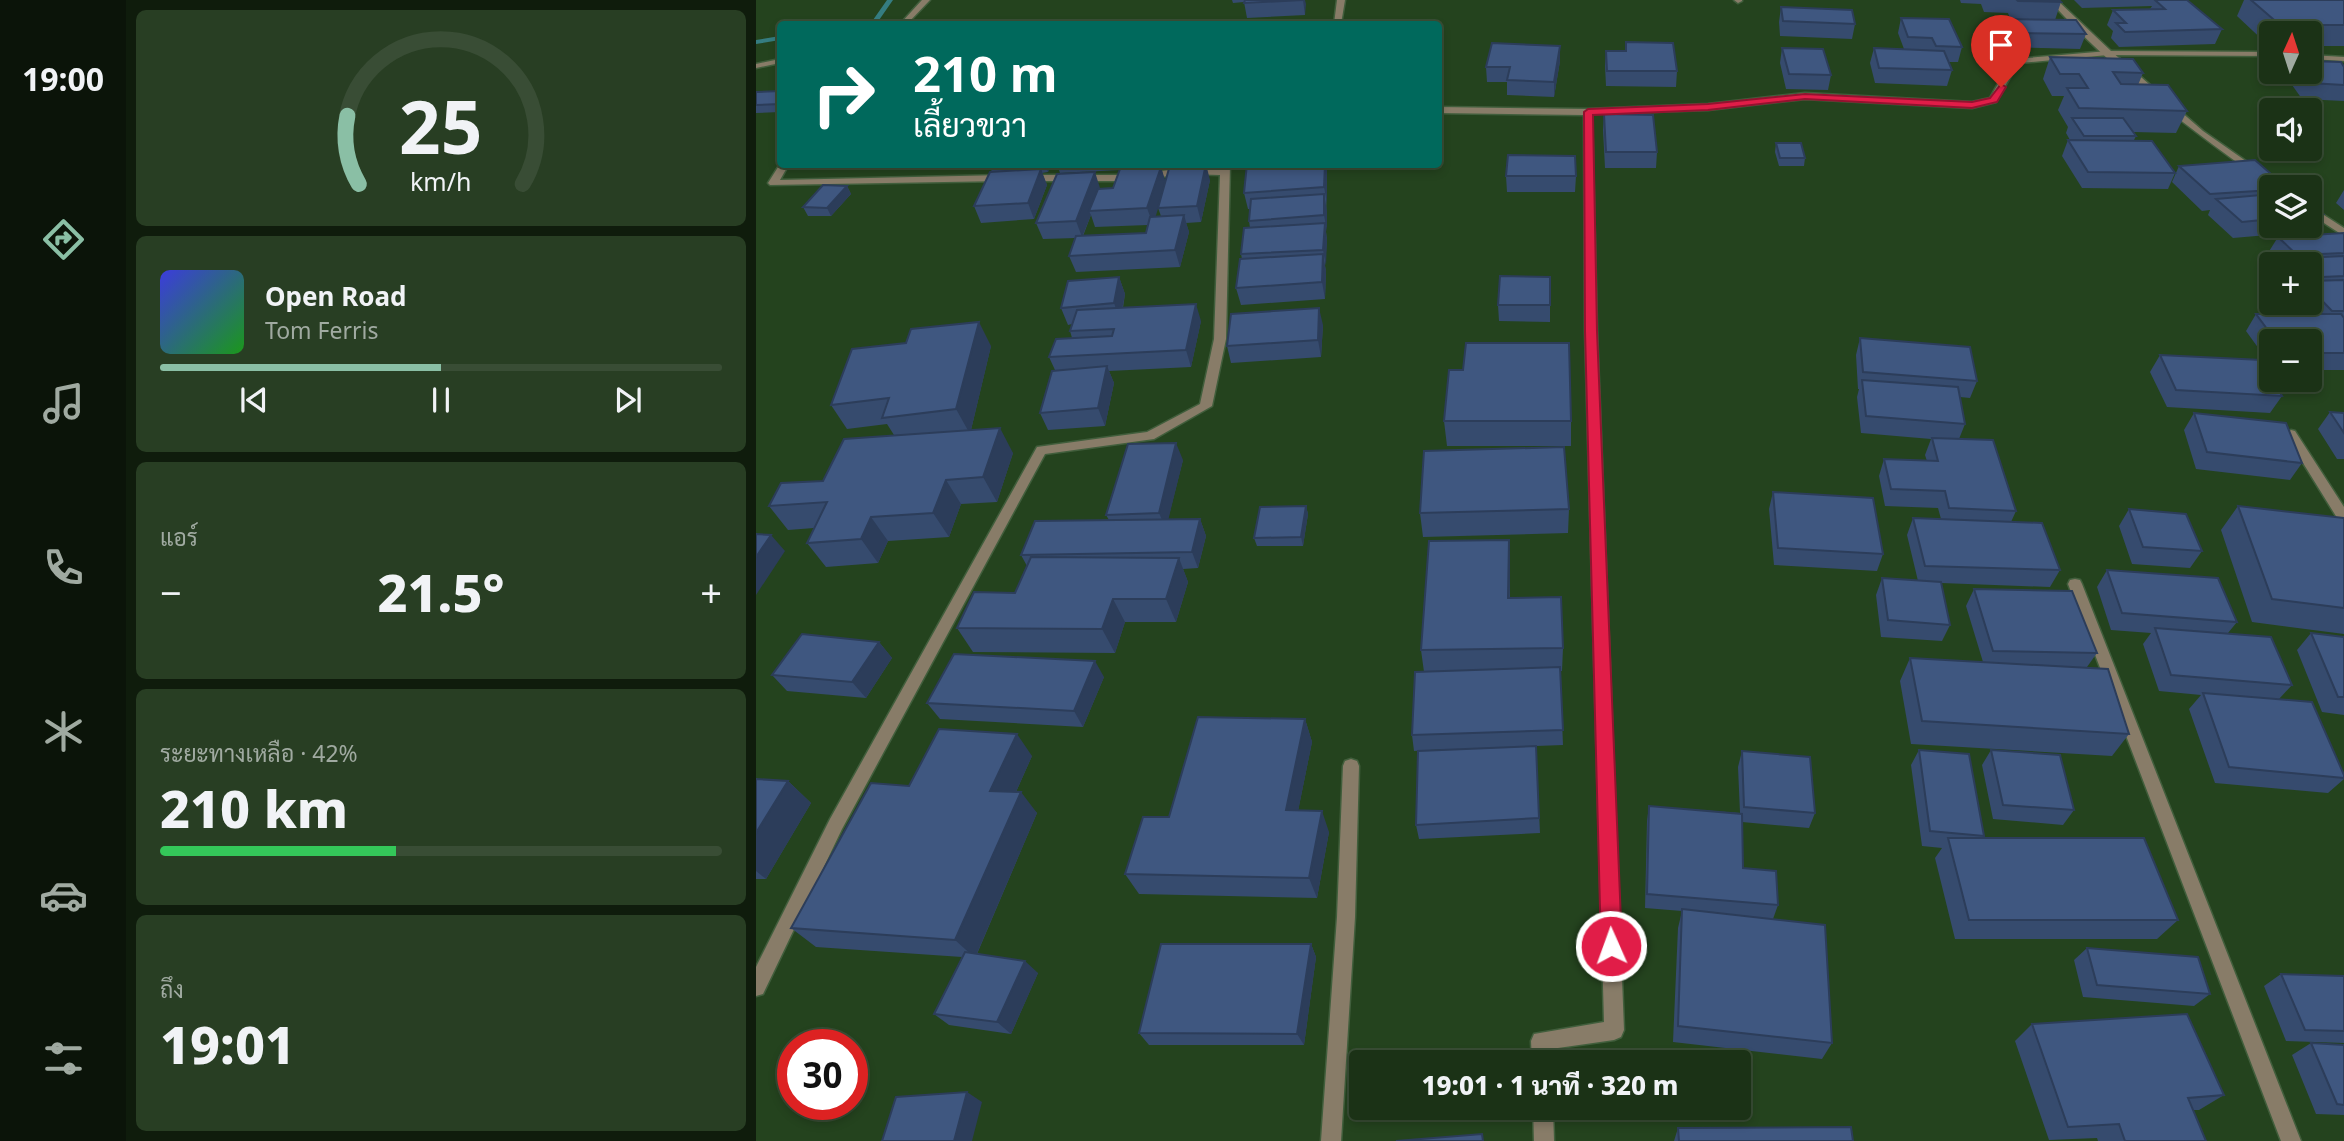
<!DOCTYPE html>
<html lang="th">
<head>
<meta charset="utf-8">
<style>
  :root { --surface:#1b3216; --page:#283e23; --text:#f1f3f6; --muted:#a0aaa1; --line:#394d35; --accent:#8abfa5 }
  body { margin:0; font-family:"Noto Sans",Sarabun,sans-serif; background:var(--page); color:var(--text); height:100vh; display:flex; flex-direction:column; font-size:26px; white-space:nowrap }
  * { box-sizing:border-box; margin:0 }
  p { font-size:23px; color:var(--muted) }
  .icon { flex:none; width:38px; height:38px; fill:none; stroke:currentColor; stroke-width:2; stroke-linecap:round; stroke-linejoin:round }
  .map { position:relative; flex:1; overflow:hidden }
  .sheet { display:flex; flex-direction:column; gap:10px; padding:10px; background:#0f1c0c; width:630px }
  .sheet>* { flex:none }
  .top-card { position:absolute; left:21px; top:21px; width:665px; height:147px; border-radius:7px; box-shadow:0 4px 10px #0003,0 0 0 2px var(--line); background:#00695c; color:#fff; overflow:hidden }
  .needle { width:46px; rotate:3deg }
  .tools { position:absolute; left:1503px; top:21px; display:grid; gap:14px }
  .tools a { display:grid; place-items:center; width:63px; height:63px; border-radius:7px; background:var(--surface); box-shadow:0 4px 10px #0003,0 0 0 2px var(--line); font-size:35px }
  .speed { position:absolute; left:21px; top:1029px; display:flex; gap:14px; font-size:35px; font-weight:700; text-align:center }
  .speed>* { display:grid; place-content:center; width:91px; height:91px; border-radius:50%; background:var(--surface); box-shadow:0 4px 10px #0003,0 0 0 2px var(--line); line-height:1 }
  .speed .limit { border:10px solid #d22; background:#fff; color:#111 }
  .pin { position:absolute; display:grid; place-items:center; width:60px; height:60px; color:#fff; margin:-72px -30px; border-radius:50% 50% 50% 0; rotate:-45deg; box-shadow:0 0 7px #0007 }
  .pin .icon { rotate:45deg }
  .me { position:absolute; width:77px; margin:-38px; rotate:358deg; stroke-linejoin:round; filter:drop-shadow(0 0 5px #0008) }
  .turn { display:flex; align-items:center; gap:24px; height:147px; padding:0 21px; font-size:32px }
  .turn .icon { width:91px; height:91px; stroke-width:2.5 }
  .turn b { display:block; font-size:49px; line-height:60px }
  .big { font-size:52px; font-weight:800; line-height:1.1 }
  .sheet .widget { flex:1; display:flex; flex-direction:column; justify-content:center; gap:10px; min-width:0; padding:0 24px; border-radius:10px; background:var(--page) }
  .sheet .dial { align-items:center; gap:0 }
  .dial svg { height:182px; overflow:visible; fill:none; stroke:var(--line); stroke-width:7; stroke-linecap:round; text-anchor:middle }
  .dial text { fill:var(--text); stroke:none }
  .song { display:flex; align-items:center; gap:21px }
  .cover { width:84px; height:84px; border-radius:10px; background:linear-gradient(135deg,hsl(240 70% 55%),hsl(120 70% 35%)) }
  .played { height:7px; border-radius:4px; background:linear-gradient(90deg,var(--accent) 50%,var(--line) 50%) }
  .keys { display:flex; justify-content:space-around; direction:ltr }
  .heat { display:flex; justify-content:space-between; align-items:center; font-size:38px; direction:ltr }
  .charge { height:10px; border-radius:5px; background:linear-gradient(90deg,#34c759 42%,var(--line) 0) }
  .trip { position:absolute; left:593px; top:1050px; width:402px; height:70px; border-radius:7px; background:var(--surface); box-shadow:0 4px 10px #0003,0 0 0 2px var(--line); font-weight:800; line-height:70px; text-align:center }
  main { display:flex; flex:1; min-height:0 }
  .tabs { display:flex; flex-direction:column; width:126px; justify-content:space-around; align-items:center; background:#0b1409; color:var(--muted) }
  .tabs .icon { width:49px; height:49px }
  .tabs .on { color:var(--accent) }
  .tabs b { font-size:32px; color:var(--text) }
  .map>svg:first-child { display:block }
</style>
</head>
<body>
<main>
<nav class="tabs">
<b>19:00</b>
<svg class="icon on" aria-label="directions" viewBox="0 0 24 24"><path d="M12 3l9 9-9 9-9-9zM9 14v-3h6M13 9l2 2-2 2"/></svg>
<svg class="icon" aria-label="music" viewBox="0 0 24 24"><path d="M9 18V5l10-2v13"/><circle cx="6" cy="18" r="3"/><circle cx="16" cy="16" r="3"/></svg>
<svg class="icon" aria-label="phone" viewBox="0 0 24 24"><path d="M5 4h4l2 5-3 2q2 4 5 5l2-3 5 2v4C11 20 4 13 5 4z"/></svg>
<svg class="icon" aria-label="climate" viewBox="0 0 24 24"><path d="M12 3v18M4 7l16 10M4 17L20 7"/></svg>
<svg class="icon" aria-label="car" viewBox="0 0 24 24"><path d="M5 17H2v-5l4-1 3-4h7l3 4 3 1v5h-3M9 17h6M6 11h13"/><circle cx="7" cy="17" r="2"/><circle cx="17" cy="17" r="2"/></svg>
<svg class="icon" aria-label="filters" viewBox="0 0 24 24"><path d="M4 7h16M4 17h16"/><circle cx="9" cy="7" r="2"/><circle cx="15" cy="17" r="2"/></svg>
</nav>
<section class="sheet">
<div class="widget dial"><svg viewBox="0 0 100 80">
<path d="M14 69A42 42 0 1 1 86 69"/>
<path d="M14 69A42 42 0 0 1 9 39" stroke="#8abfa5"/>
<text x="50" y="56" font-size="32" font-weight="700">25</text>
<text x="50" y="72" font-size="11">km/h</text>
</svg></div>
<div class="widget">
<div class="song"><i class="cover"></i><div><b>Open Road</b><p>Tom Ferris</p></div></div>
<div class="played"></div>
<div class="keys"><svg class="icon" aria-label="previous" viewBox="0 0 24 24"><path d="M18 5L8 12l10 7zM5 5v14"/></svg><svg class="icon" aria-label="pause" viewBox="0 0 24 24"><path d="M8 5v14M16 5v14"/></svg><svg class="icon" aria-label="next" viewBox="0 0 24 24"><path d="M6 5l10 7-10 7zM19 5v14"/></svg></div>
</div>
<div class="widget"><p>แอร์</p>
<div class="heat"><a>−</a><b class="big">21.5°</b><a>+</a></div>
</div>
<div class="widget"><p>ระยะทางเหลือ · 42%</p><b class="big">210 km</b><div class="charge"></div></div>
<div class="widget"><p>ถึง</p><b class="big">19:01</b></div>
</section>
<div class="map">
<svg width="1588" height="1141" viewBox="0 0 1588 1141">
  <rect width="100%" height="100%" fill="#24431e"/>
  <g fill="none" stroke-linecap="round" stroke-linejoin="round">
    <path fill="#357d81" fill-rule="evenodd" d="M131,0H137L121,23L103,24L104,23L117,20Z
      M24,36V40L0,44V40Z"/>
    <g stroke="#415e3c" stroke-width="3">
      <path id="minor" d="M166,0H174L151,24H144Z
        M581,0H589L585,24H578Z
        M978,0H986V1L982,3Z
        M1352,51L1516,52V56L1352,55L1265,63L1256,74L1240,102L1216,108L1049,99L952,110L836,114L841,331L868,1030L865,1037L858,1040L795,1049L796,1062H776L775,1041L778,1034L848,1022L829,331L828,115L682,113V107L832,109L952,104L1049,93L1216,102L1234,98L1248,73L1260,59Z
        M1554,55L1588,57V61L1554,59Z
        M24,59V63L0,68V64Z
        M24,164H33L24,180L247,175L252,178L247,181L14,185L12,183Z
        M464,164H474L470,339L456,406L398,439L289,454L86,829L7,994L0,996V967L74,819L281,447L391,432L444,404L458,339L464,175L431,174L370,181H271L266,178L271,175H370L431,168L464,169Z
        M1535,430L1539,431L1588,507V523L1583,521L1529,434Z
        M1319,579L1324,580L1326,584L1545,1141H1525L1312,584L1314,580Z
        M595,759L601,761L603,766L599,917L585,1141H565L581,917L587,766L589,761Z
        M777,1108H797L798,1141H778Z"/>
    </g>
    <g stroke="#415e3c" stroke-width="3">
      <path id="tertiary" d="M1293,0H1301L1355,51L1447,131L1527,187H1516C1437,132 1358,72 1293,0Z
        M1554,206L1588,228V236L1554,214Z"/>
    </g>
    <use href="#minor" fill="#887c68" fill-rule="evenodd"/>
    <use href="#tertiary" fill="#887c68" fill-rule="evenodd"/>
  </g>
  <path fill="#364b6e" fill-rule="evenodd" d="M476,0H549V15L491,18L488,2L477,3Z
    M1204,0H1303L1305,2L1299,20L1330,34L1324,49L1248,47L1240,34L1245,19H1254L1252,13L1228,12L1225,4L1205,3Z
    M1318,0H1431L1466,29L1459,44L1363,47L1355,38L1357,31L1351,25L1357,10L1394,9L1396,6L1326,8Z
    M1488,0H1588V46H1554V33H1516V46H1513L1481,16Z
    M1025,7L1099,24L1096,39L1024,36L1023,22Z
    M1145,18L1206,47L1202,62H1192L1196,70L1191,86L1119,83L1114,63L1118,48L1148,49L1142,33Z
    M870,42L921,71L920,87L850,86L849,66L850,51H869Z
    M1026,48L1075,75L1072,90L1030,89L1024,63Z
    M1294,57L1387,73L1382,85L1431,111L1420,133L1377,132L1380,136L1378,140L1419,173L1412,189L1326,188L1306,156L1312,140H1314L1310,133L1312,127L1302,110L1308,96H1296L1287,79Z
    M804,61L798,97L751,95V82H731L730,67Z
    M1588,67V101L1546,99L1529,75L1530,72H1554Z
    M24,91V112L0,113V92Z
    M848,114L901,152L900,168H849L847,130Z
    M1020,143L1049,158L1048,166H1023L1019,152Z
    M233,164H295L292,172L286,173L291,185L278,219L225,223L218,206L236,172Z
    M301,164H381L380,168L405,167L409,182L454,180L445,222L430,223L433,232L424,267L320,272L313,256L320,238L287,239L280,223L344,188H357L364,170L304,173ZM406,193L402,208L405,216H399ZM335,215L339,227L392,225L390,233L327,236Z
    M491,164H570L571,171L570,232L571,240L569,266L570,271L569,299L485,305L480,288L486,259L485,254L494,228L493,221L494,209H492L488,193Z
    M1423,166L1516,190V226H1554V203L1567,214L1557,231L1477,238L1452,215L1454,210L1446,211L1416,182Z
    M750,176H820L819,192H751Z
    M91,186L95,194L75,216H52L47,207Z
    M1588,190V210L1580,203Z
    M1588,233V370H1554V341H1516V367L1490,331L1500,314H1552L1542,303H1554V264H1523L1512,253L1522,237Z
    M363,277L369,294L367,308L445,321L435,367L353,371L358,383L349,426L292,430L284,413L299,370L293,357L316,338L314,331L316,324L312,325L305,308Z
    M794,277V322L743,321L742,305Z
    M567,325L565,357L475,363L471,346Z
    M1104,338L1221,381L1214,398L1204,397L1209,424L1203,439L1260,511L1255,522L1304,570L1294,587L1185,583L1194,625L1186,641L1125,637L1120,595L1126,578L1162,581L1151,535L1157,518L1185,519L1182,508L1129,506L1123,476L1128,459L1171,461L1169,455L1175,439L1105,433L1101,397L1103,389H1102L1100,355Z
    M235,346L215,430L257,453L241,502L205,504L193,537L132,541L122,563L70,567L51,543L58,528L32,530L13,506L67,481L138,435L131,424L91,429L75,405Z
    M1404,355L1526,396L1514,413L1411,407L1394,372Z
    M1574,412L1588,413V459H1581L1562,429Z
    M1438,413L1546,463L1534,480L1440,469L1428,430Z
    M688,421H815V446H691Z
    M427,460L412,519H444L450,536L442,568L427,569L432,582L420,622H369L359,653L217,652L201,628L259,593L271,566L265,555L353,520L350,515Z
    M1017,492L1127,554L1121,571L1018,565L1013,509Z
    M550,506L552,514L547,546H501L498,538Z
    M1482,506L1588,518V634L1496,622L1465,530Z
    M813,509L812,533L667,537L664,513Z
    M1373,509L1446,551L1434,568L1376,564L1363,526Z
    M753,540L754,598L807,648L806,671H804L807,745L780,746L784,833L663,839L660,825L690,749L658,751L656,735L668,672L665,650Z
    M1351,570L1481,622L1472,633L1536,685L1523,699L1588,775V779L1572,793L1459,783L1433,709L1445,695L1403,691L1387,644L1395,633L1355,630L1341,587Z
    M1218,589L1341,653L1331,667L1373,734L1356,756L1155,744L1144,681L1154,658L1227,662L1210,606Z
    M1555,633L1588,637V715L1566,712L1541,650Z
    M123,642L136,658L110,698L31,691L16,675Z
    M348,677L327,727L184,719L171,703Z
    M549,719L556,742L542,811L573,832L561,898L383,894L369,874L413,817Z
    M1163,750L1228,836L1227,838L1422,920L1401,939H1199L1179,858L1186,848L1166,846L1155,765Z
    M1235,750L1318,810L1307,825L1237,819L1226,765Z
    M986,751L1059,813L1053,828L986,822L987,868L1022,905L1017,919L1076,1043L1066,1059L917,1042L922,928L926,911L889,908L891,821L893,806L984,813L982,767Z
    M276,756L260,792L281,813L221,954L282,973L255,1034L193,1025L178,1014L206,957L60,947L35,928L153,786Z
    M0,779L32,781L55,803L10,879H0Z
    M555,944L560,957L548,1045H393L383,1033Z
    M1331,948L1454,994L1438,1006L1327,997L1318,960Z
    M1525,974L1588,976V1043L1530,1041L1508,986Z
    M1276,1024L1468,1095L1443,1110H1437L1450,1141H1342L1341,1138L1293,1140L1259,1041Z
    M1555,1043L1588,1045V1115L1560,1114L1536,1055Z
    M922,1128L1097,1141H918Z"/>
  <path fill="#2c3d5a" d="M547,0H549L550,4L549,15Z
    M804,46V61L798,97V82Z
    M289,164H295L292,172Z
    M450,164L454,180L445,222L441,206Z
    M569,164H570L571,171V203L568,187Z
    M405,167L410,183L397,225L391,208Z
    M285,169L291,185L278,219L272,203Z
    M339,172L344,188L333,211L335,215L326,237L320,221Z
    M91,186L95,194L75,216L71,208Z
    M568,194L571,211V232L568,215Z
    M428,215L433,232L424,267L419,250Z
    M569,223L571,240L570,266L567,250Z
    M567,254L570,271L569,299L566,282Z
    M363,277L369,294L364,320L358,303Z
    M440,304L445,321L435,367L430,350Z
    M563,308L567,325L565,357L562,340Z
    M223,322L235,346L214,434L200,409Z
    M351,366L358,383L349,426L342,408Z
    M244,428L257,453L241,502L227,477Z
    M420,443L427,460L410,529L403,513Z
    M190,480L205,504L193,537L177,513Z
    M550,506L552,514L547,546L545,537Z
    M115,517L132,541L122,563L105,539Z
    M444,519L450,536L442,568L436,552Z
    M15,535L29,551L0,595V557Z
    M753,540L754,564L753,622L752,598Z
    M423,558L432,582L420,622L410,599Z
    M357,599L369,622L359,653L346,629Z
    M123,642L136,658L110,698L96,682Z
    M339,661L348,677L327,727L318,711Z
    M549,719L556,742L538,831L530,810Z
    M261,734L276,756L251,812L234,791Z
    M32,781L55,803L10,879L0,871V833Z
    M265,792L281,813L219,958L199,940Z
    M566,811L573,832L561,898L553,878Z
    M555,944L560,957L548,1045L541,1034Z
    M269,961L282,973L255,1034L241,1022Z
    M211,1092L226,1102L216,1141H198Z"/>
  <path fill="#3f5780" stroke="#2c3d5a" stroke-width="2" d="M489,0H547L488,3Z
    M1261,0H1303L1305,2L1262,1Z
    M1399,0H1431L1466,29L1369,32L1360,23H1370L1357,10L1409,9Z
    M1495,0H1588V25H1524Z
    M1025,7L1096,10L1099,24L1027,21Z
    M1145,18L1193,19L1206,47L1180,46L1176,38L1152,37Z
    M1245,19L1320,20L1330,34L1252,33Z
    M870,42L917,43L921,71H851L850,51H870Z
    M736,43L804,46L798,82L751,80L754,67H730Z
    M1026,48L1067,49L1075,75L1033,74Z
    M1118,48L1188,51L1196,70L1123,68Z
    M1294,57L1377,59L1387,73L1357,72L1365,84L1412,85L1431,111L1323,108L1311,88H1332L1323,74H1304Z
    M1554,61L1585,62L1588,67V85L1554,83L1545,72H1554Z
    M24,91V104L0,105V92Z
    M848,114L897,115L901,152H850Z
    M1316,118H1367L1380,136H1328Z
    M1312,140L1396,141L1419,173L1332,172Z
    M1020,143H1045L1049,158H1024Z
    M752,155L819,156L820,176H750Z
    M1499,160L1530,187H1516V190L1454,194L1423,166Z
    M450,164L441,206L402,208L414,165Z
    M491,164H569L568,187L488,193Z
    M405,167L391,208L333,211L342,189L357,188L364,169Z
    M285,169L272,203L218,206L234,172Z
    M339,172L320,221L280,223L301,174Z
    M67,185L91,186L71,208L47,207Z
    M568,194V215L493,221L495,199Z
    M1516,194V219L1486,222L1460,199Z
    M1554,203L1567,214L1554,215Z
    M428,215L419,250L313,256L320,236L390,233L394,217Z
    M569,223L567,250L485,254L488,228Z
    M1588,233V253L1541,255L1522,237Z
    M567,254L566,282L480,288L484,259Z
    M1588,256V276L1566,277L1554,266V264H1552L1546,258Z
    M744,276L794,277V305H742Z
    M363,277L358,303L305,308L312,281Z
    M1588,280V311H1576L1554,288V281Z
    M440,304L430,350L293,357L300,339L356,336L358,329L314,331L321,310Z
    M563,308L562,340L471,346L475,314Z
    M1500,314H1585L1588,318V353H1554V341H1520Z
    M223,322L200,409L126,418L133,398L75,405L96,349L150,343L155,329Z
    M1104,338L1214,347L1221,381L1107,372Z
    M710,343H813L815,421H688L693,370H707Z
    M1404,355L1506,360L1516,378V380H1517L1526,396L1420,390Z
    M351,366L342,408L284,413L296,371Z
    M1106,380L1202,387L1209,424L1110,416Z
    M1574,412L1588,413V433Z
    M1438,413L1530,423L1546,463L1451,452Z
    M244,428L227,477L190,480L177,513L115,517L105,539L51,543L71,502L13,506L25,483L67,481L88,439Z
    M1176,438L1237,440L1260,511L1193,508L1189,491L1135,489L1128,459L1182,461Z
    M420,443L403,513L350,515L372,444Z
    M808,447L813,509L664,513L668,451Z
    M1017,492L1117,498L1127,554L1022,548Z
    M550,506L545,537L498,538L504,507Z
    M1482,506L1588,518V608L1516,599Z
    M1373,509L1430,514L1446,551L1387,547Z
    M1157,518L1286,523L1304,570L1169,566Z
    M444,519L436,552L265,555L279,521Z
    M0,534L15,535L0,557Z
    M753,540L752,598L805,597L807,648L665,650L673,541Z
    M275,557L423,558L410,599H357L346,629L201,628L218,592L259,593Z
    M1351,570L1462,578L1481,622L1366,613Z
    M1126,578L1185,582L1194,625L1132,620Z
    M1218,589L1316,591L1341,653L1237,651Z
    M1399,628L1515,637L1536,685L1415,675Z
    M1555,633L1588,637V697H1582Z
    M46,634L123,642L96,682L16,675Z
    M198,654L339,661L318,711L171,703Z
    M1154,658L1352,669L1373,734L1166,721Z
    M804,667L807,730L656,735L659,672Z
    M1447,693L1556,702L1588,775V778L1473,767Z
    M442,717L549,719L530,810L566,811L553,878L369,874L387,817H413Z
    M183,729L261,734L234,791L265,792L199,940L35,928L115,783L153,786Z
    M780,746L783,818L660,825L662,751Z
    M1163,750L1213,754L1228,836L1174,831Z
    M1235,750L1304,755L1318,810L1247,805Z
    M986,751L1054,757L1059,813L988,807Z
    M0,779L32,781L0,833Z
    M893,806L986,814L987,868L1020,871L1022,905L891,894Z
    M1192,838H1388L1422,920H1213Z
    M926,909L1069,925L1076,1043L922,1026Z
    M405,944H555L541,1034L383,1033Z
    M1331,948L1442,957L1454,994L1341,985Z
    M209,952L269,961L241,1022L178,1014Z
    M1525,974L1588,976V1031L1549,1030Z
    M1431,1014L1468,1095L1432,1098L1450,1141H1369L1363,1124L1312,1127L1276,1024Z
    M1555,1043L1588,1045V1105L1581,1104Z
    M211,1092L198,1141H126L140,1097Z
    M1095,1127L1097,1141H923L922,1128Z
    M726,1134L727,1141H640Z"/>
  <path fill="#e11d48" stroke="#92132f" stroke-width="2" d="M1245,84L1250,87L1241,102L1216,108L1049,99L952,110L837,115L841,331L866,946L863,953L855,956L848,953L845,946L829,331L828,112L832,109L952,104L1049,94L1216,102L1234,98Z"/>
</svg>
<div class="tools">
<a><svg class="needle" viewBox="-14 -14 28 28"><path d="M0-13l5 13h-10z" fill="#e53935"/><path d="M0 13l5-13h-10z" fill="#a0aaa1"/></svg></a>
<a><svg class="icon" aria-label="sound" viewBox="0 0 24 24"><path d="M4 9h4l5-4v14l-5-4H4zM17 9q2 3 0 6"/></svg></a>
<a><svg class="icon" aria-label="layers" viewBox="0 0 24 24"><path d="M12 4l9 5-9 5-9-5zM3 14l9 5 9-5"/></svg></a>
<a>+</a>
<a>−</a>
</div>
<div class="speed"><div class="limit">30</div></div>
<div class="pin" style="left:1245px;top:87px;background:#d93025"><svg class="icon" aria-label="arrive" viewBox="0 0 24 24"><path d="M6 21V4h12l-3 4 3 4H6"/></svg></div>
<svg class="me" style="left:855px;top:946px" viewBox="-20 -20 40 40"><circle r="17" fill="#e11d48" stroke="#fff" stroke-width="3"/><path d="M0-11L8 9 0 5-8 9z" fill="#fff"/></svg>
<div class="trip">19:01 · 1 นาที · 320 m</div>
<div class="top-card">
<div class="turn"><svg class="icon" aria-label="right" viewBox="0 0 24 24"><path d="M7 20v-9h11M14 6l5 5-5 5"/></svg><div><b>210 m</b>เลี้ยวขวา</div></div>
</div>
</div>
</main>
</body>
</html>
